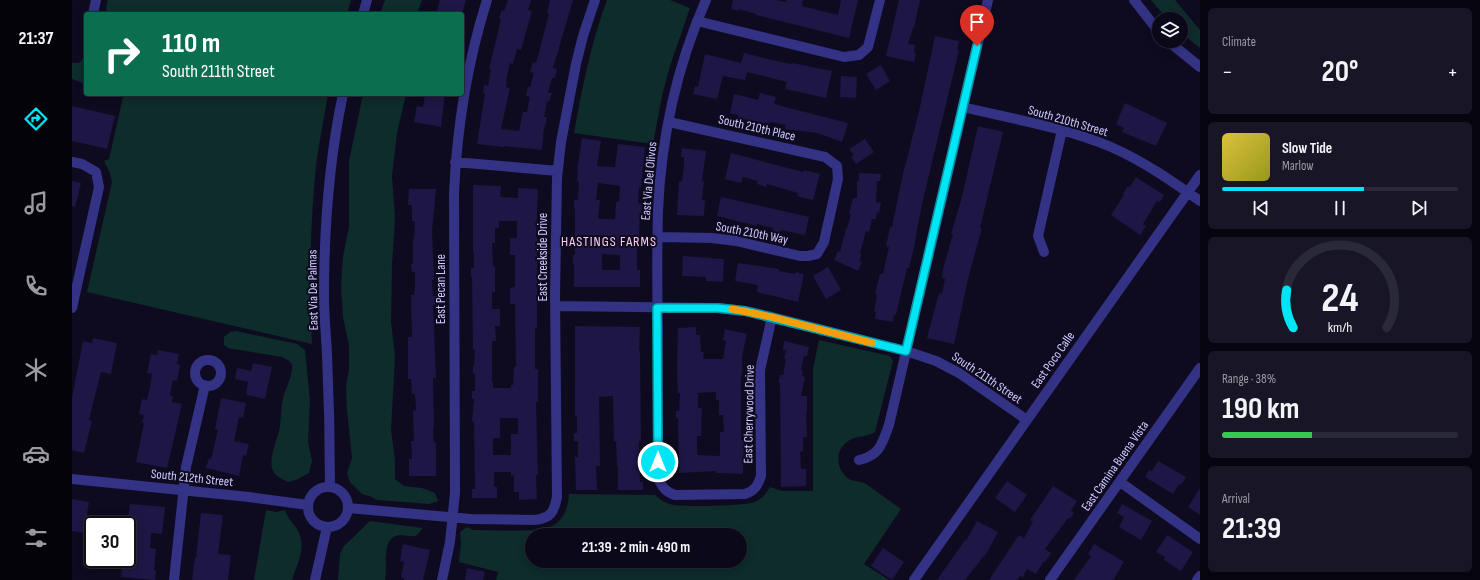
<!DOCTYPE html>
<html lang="en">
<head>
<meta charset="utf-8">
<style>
  :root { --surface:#0a0819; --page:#181626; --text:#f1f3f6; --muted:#999aa2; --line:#2a2938; --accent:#00e5f6 }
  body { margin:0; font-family:"Sofia Sans Condensed",sans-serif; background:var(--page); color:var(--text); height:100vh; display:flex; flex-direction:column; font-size:15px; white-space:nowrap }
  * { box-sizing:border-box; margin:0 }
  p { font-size:13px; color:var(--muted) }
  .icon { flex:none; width:22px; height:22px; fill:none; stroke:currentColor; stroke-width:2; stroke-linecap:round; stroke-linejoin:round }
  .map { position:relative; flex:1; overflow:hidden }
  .drawer { display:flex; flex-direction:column; gap:8px; padding:8px; background:#06040e; width:280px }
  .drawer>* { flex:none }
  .guide { position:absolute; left:12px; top:12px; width:380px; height:84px; border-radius:4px; box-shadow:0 2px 10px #0003,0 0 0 1px var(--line); background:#0b6e4f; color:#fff; overflow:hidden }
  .tools { position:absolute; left:1080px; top:12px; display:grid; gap:8px }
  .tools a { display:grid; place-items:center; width:36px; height:36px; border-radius:50%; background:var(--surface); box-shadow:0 2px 10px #0003,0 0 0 1px var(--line); font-size:20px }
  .speed { position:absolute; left:12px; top:516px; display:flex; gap:8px; font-size:20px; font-weight:700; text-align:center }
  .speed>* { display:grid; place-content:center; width:52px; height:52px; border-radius:50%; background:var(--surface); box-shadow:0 2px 10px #0003,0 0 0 1px var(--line); line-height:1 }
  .speed .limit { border:2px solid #111; border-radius:6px; background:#fff; color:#111 }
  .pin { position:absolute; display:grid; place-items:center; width:34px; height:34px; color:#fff; margin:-41px -17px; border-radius:50% 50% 50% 0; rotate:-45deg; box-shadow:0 0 4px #0007 }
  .pin .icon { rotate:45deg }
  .me { position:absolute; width:44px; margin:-22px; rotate:0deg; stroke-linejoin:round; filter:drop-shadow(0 0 3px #0008) }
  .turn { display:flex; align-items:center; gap:14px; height:84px; padding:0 12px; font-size:18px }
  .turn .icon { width:52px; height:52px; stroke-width:2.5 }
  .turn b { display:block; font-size:28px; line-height:34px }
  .big { font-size:30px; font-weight:700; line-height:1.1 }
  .drawer .card { flex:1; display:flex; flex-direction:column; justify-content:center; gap:6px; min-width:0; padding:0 14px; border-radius:6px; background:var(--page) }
  .drawer .dial { align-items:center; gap:0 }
  .dial svg { height:104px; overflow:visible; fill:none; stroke:var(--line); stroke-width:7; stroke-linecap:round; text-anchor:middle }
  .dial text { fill:var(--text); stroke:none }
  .song { display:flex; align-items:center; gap:12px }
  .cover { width:48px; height:48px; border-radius:6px; background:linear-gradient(135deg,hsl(50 70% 55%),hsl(60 70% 35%)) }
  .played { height:4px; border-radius:2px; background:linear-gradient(90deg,var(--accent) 60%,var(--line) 60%) }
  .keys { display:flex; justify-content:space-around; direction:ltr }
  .heat { display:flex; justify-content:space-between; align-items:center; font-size:22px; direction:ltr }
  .charge { height:6px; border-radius:3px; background:linear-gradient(90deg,#34c759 38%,var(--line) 0) }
  .trip { position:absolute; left:453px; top:528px; width:222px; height:40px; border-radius:20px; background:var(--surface); box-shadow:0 2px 10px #0003,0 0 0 1px var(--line); font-weight:700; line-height:40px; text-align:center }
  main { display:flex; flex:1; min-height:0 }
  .tab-bar { display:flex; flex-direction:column; width:72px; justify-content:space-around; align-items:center; background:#04030a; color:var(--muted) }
  .tab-bar .icon { width:28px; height:28px }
  .tab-bar .active { color:var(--accent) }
  .tab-bar b { font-size:18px; color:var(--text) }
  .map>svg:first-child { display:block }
</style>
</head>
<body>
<main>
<nav class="tab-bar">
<b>21:37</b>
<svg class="icon active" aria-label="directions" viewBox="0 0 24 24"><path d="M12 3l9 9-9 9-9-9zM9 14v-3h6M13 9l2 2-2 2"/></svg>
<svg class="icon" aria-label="music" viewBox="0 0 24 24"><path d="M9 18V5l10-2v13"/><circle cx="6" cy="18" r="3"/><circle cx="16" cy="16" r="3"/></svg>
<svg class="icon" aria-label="phone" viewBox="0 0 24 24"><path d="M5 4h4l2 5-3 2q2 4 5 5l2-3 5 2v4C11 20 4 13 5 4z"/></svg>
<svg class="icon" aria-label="climate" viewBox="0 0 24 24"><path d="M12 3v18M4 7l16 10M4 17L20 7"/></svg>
<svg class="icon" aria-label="car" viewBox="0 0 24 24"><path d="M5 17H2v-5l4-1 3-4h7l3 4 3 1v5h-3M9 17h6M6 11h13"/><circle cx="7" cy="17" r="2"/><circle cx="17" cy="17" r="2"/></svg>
<svg class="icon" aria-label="filters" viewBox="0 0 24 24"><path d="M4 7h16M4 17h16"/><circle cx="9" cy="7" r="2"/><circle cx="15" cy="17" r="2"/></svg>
</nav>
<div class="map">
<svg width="1128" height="580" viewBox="0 0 1128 580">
  <rect width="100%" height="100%" fill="#0e0b21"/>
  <path fill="#0e2c2a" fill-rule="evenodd" d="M36,0H279L275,14H37L35,13L34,8Z
    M313,0H350L345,14H308Z
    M535,0H598L618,8L598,66L590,96L581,144L502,133C510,88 519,43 535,0Z
    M1079,0H1103L1128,30V48L1109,33V19H1095Z
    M14,55V84L0,79V63H7Z
    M39,94H256C252,118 247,142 244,166C238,225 237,284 240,344L15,292L40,182L38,173L32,161L37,159L51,97Z
    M291,94H334L325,133L320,176L323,218L320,265L319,322L323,356L319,430L323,460V479L332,486L350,488L363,493L366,501L357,504L305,500L300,497L290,494L278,482L275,473L280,458L275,409L274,387L277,369V346L271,317L269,286L271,257L277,227V161Z
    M164,331L225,344L233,350L238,401L236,442L240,461L237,473L224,480L216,482C210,479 202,476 200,468C197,455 206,439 208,426C209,416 209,407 211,398C213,390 222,372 220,365C218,360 214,359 210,357L156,348L152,345V337L158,332Z
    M747,340L818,356L821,361L803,432C794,438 783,435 775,442C761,452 765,473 779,480C784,482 789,481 794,484C806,492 817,501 829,509L792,564L817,580H424L426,572L387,562L389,544L388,532L395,527L401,530C416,530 467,533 478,527C492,521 496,508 497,494L583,495C588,500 595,504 602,505C613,507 673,506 683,502C690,499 694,494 698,487L710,491H741V369ZM460,535H668V561H460Z
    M194,510L204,512L213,510C217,521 219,520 225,529C235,546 226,562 220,580H182Z
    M298,521L351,528L344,536C338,537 333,535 328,535C308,537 316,567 313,580H266L268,554L272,546Z"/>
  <path fill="#1e1644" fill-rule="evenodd" d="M368,0H394L390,14H364Z
    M436,0H459L456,10L460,11L449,50L445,49L441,64L438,63L434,81H435L434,87L438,88L429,129L447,131L451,112H455L458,97L454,96L456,87H458L462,73L458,72L461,62L464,63L466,56L477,14L475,13L478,0H501L481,68L485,69L483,78H480L476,93H480L477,102L475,101L472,117H475L473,127H472L470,150L432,146V147L405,144L413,93H411L412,85L416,86L419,69H417L429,19H427L430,10L432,11Z
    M661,0H704L714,2V0H731L730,6L766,15L769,0H786L777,38L684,15V14L667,9V11L659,9Z
    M827,0H848L842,28H841L836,44L843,45L842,53H844L842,62L814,56Z
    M863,36L887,41L885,50H887L850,204L841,252L837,268H835L824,315H822L821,322L803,319L804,312L802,311L805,295L803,294L808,274H811L817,247L814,246L818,227H820L830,178L848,107Z
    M672,53L696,59L719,64L720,63L760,71L754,98L713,89L715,82L675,72L673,80L651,76L645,99L621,94L623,86L626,87L633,54L669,63Z
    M809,65L818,81L804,90L794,74Z
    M769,76L785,77L784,98L768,97Z
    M688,93L704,97L702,104L776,123L770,142L745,133L713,129L714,125L698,122L697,124L666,118V115L658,113L662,94L686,100Z
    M353,94H373L369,127L342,122L345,106L351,107Z
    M1053,103L1095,123L1084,146L1050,132L1052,128L1044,124Z
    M0,106L43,116L35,149L0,141Z
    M906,126L931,132L908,228H910L897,275L882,344L855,338L867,293L870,294L873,279L870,278L871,269L881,234H879L890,197Z
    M510,138L529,141L525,166L543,167L546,144L573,147L569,188L567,187L566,203L570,204L569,213H568L567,237H565V270H568V287H502V263H501V255H503V209L502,208V200H506L507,182H505L506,165ZM526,183L548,186L547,202H544L543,219H526L528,200H524ZM530,254L548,255V270H530Z
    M793,139L802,152L784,164L779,157L782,155L777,149Z
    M610,148L634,151L630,181H632L630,200H633L632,216L605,215L607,181L610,182L612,165V157H609Z
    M659,153L731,172L732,170L748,174L741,200L725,196L726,193L695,184L694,187L685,184L686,181L671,177L669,183L653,179Z
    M787,173L809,174L808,181H805L804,202L809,203L807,213L805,212L804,219H800L797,232L794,231L788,253L790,254L787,261L790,262L786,271L762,260L766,251L768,252L774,229H775L779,214H777L781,198H785V181H787Z
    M1064,177L1092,195L1088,202L1085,201L1071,224L1074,226L1068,235L1039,215L1052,195L1051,194L1056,186L1058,187Z
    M0,181L9,183L3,207L0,206Z
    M401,185L429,186L428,197L446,198V188L466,189L464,238H465V328L463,329V369H466V402H464L466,475H464L465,499L447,500V492H442V475L439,476V472H422V487H425V498H400V489H403L402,422H400L402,399H400V391H403V374H401V366H402L403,350H401L400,277H399V268H402V252H401ZM427,221H445V238H438V255H443V287L438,288V304H443L444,367H442L441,385H439V388H421V382H420V341H424L423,326H428V309H420V292H423V266H421L420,243H423V228H427ZM428,418H446V434H439V455H421V438H428Z
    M337,189H364L360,231L362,280H360L361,296H364V304L361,305L364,378H361L362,427H361L362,443H364V476H337V459H340L339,441H342L341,411L344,410L343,394H340L339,379H336V337H340L339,295H342L343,288V272H340L339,264H341V239H342L343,221H340V205H336Z
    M649,197L737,217L733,235L709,230L708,233L700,231L701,228L685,224V226L645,216Z
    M611,256L652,259L651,282L634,281V277L610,276Z
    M666,263L707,269V271L723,274L724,272L732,274L726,302L685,292L686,285L663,281Z
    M756,267L769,290L754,299L741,276Z
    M503,326L568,327L567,351H568L569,441H567L568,482H571V490H546V466H545L544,441L542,442L541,396L527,397L528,466H524L525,490H504L503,457H506V441H502V433H505V417L503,416Z
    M624,327V335H628L629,352H632L631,359H651L654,341L651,340L653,329L675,334L670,356V375H669V440H672L671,474L644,473V471L607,473L606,418H604V411H607L608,393H606L605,368L606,328ZM644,392V400H647V415H651L652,432H648V456L625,455V436H629L630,408H626V393Z
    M21,338L45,343L39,374L29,372L17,420L20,421L12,453L0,450V398L11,341L20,343Z
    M712,341L737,347L735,356H732L729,370L731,371L730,376L733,377L729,396H735V413H734L735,437H731V451L728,452L729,469H734V486L709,487L708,383H706L708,375H711L714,359H712L714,350H711Z
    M86,350L107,354L105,364L108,365L105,381L101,380L98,395L101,396L100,402L110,404L95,468L64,462L72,423H70L72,415L67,414L70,399L75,400L79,382L80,374L75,373L79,354L85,355Z
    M181,363L200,367L193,399L174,395L176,382L163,379L165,368L179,371Z
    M149,398L174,403L171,418L167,417L162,441L177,444L174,456L171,455L167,476L134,468L137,458L139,459L146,430L143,429Z
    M1086,461L1114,477L1109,485L1107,484L1101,494L1073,477L1077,470L1080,471Z
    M935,481L955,495L943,512L923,498Z
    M981,486L1005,501L999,511L1002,513L998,519L996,518L973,549L979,553L973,562L972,561L964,574L955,569L951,577L948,576L945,580H917L947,535L952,538L961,522L958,520Z
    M1128,488V515L1116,507Z
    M0,499L17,502L12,533L0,531Z
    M58,504L93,507L90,534L79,533L78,548L84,549L82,570H84L83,580L49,577L51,559H55V529Z
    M1050,504L1080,521L1069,540L1047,527L1052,517L1045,513Z
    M129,513L151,515L146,554L159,555L156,580H120L123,558H124Z
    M905,521L926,532L916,551L893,580H865L893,540L894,541Z
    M1095,535L1121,552L1109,571L1092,560L1093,557L1084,552Z
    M331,544L358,550L351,580H332V578L329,577L332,562L328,561Z
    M1022,544L1052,562L1041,580H1002L1019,556L1016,554Z
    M811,548L832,562L820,580L799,566Z
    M395,568L413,572L411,580H393Z"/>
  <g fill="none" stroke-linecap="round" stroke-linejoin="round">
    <path stroke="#333284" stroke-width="10" d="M634,0C605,66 589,139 586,211C585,250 585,289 586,329C586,379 585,429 587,480C591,488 594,492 603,495L673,494C683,491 686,485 689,476L688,370L700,317
      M1062,0L1087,32
      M21,14L24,0
      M291,14L295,0
      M625,21L772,57L787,55L796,47L808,0
      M1096,41L1128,67
      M891,107C940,119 992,127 1039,147C1071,161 1100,181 1128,201
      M0,162L10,164L24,172L27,187L0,308
      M383,162L486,171
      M586,237L640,238L664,241L728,256H736L745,254L752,242L766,179L765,166L753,157L597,122
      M972,252L966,236L990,130
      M483,306L646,308L673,311L700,317L834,351L864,361L887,373L955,420
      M123 373a13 13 0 1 1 26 0a13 13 0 1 1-26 0Z
      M787,460C808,455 810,444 817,425L916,0
      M0,479L177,497L236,505
      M1048,482L1128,539
      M258,487C258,442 257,398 255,354C254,334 252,315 252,296C252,228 257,160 271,94
      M236 507a20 20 0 1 1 40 0a20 20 0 1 1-40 0Z
      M276,508L399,519L463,520C479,518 482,512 485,497L483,296L485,178L489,142L504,64L511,36L523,0
      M102,580L114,467L133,385
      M243,580L255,527
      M370,580L378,542L383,493L382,193C385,127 395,63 415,0
      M842,580L1128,175
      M978,580L1128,368
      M1125,580L1128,576"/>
  </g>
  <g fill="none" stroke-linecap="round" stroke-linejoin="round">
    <g stroke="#0095a0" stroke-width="10">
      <path id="route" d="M586,462L585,308H646L673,311L834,351L905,46"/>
    </g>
    <use href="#route" stroke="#00e5f6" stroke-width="7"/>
    <path stroke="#f59e0b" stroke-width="7" d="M660,309L700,317L800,343"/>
  </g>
  <g text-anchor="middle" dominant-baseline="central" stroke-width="4" stroke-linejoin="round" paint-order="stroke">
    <g font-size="13" fill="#d0cbff" stroke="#0e0b21">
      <text transform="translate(996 121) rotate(16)">South 210th Street</text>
      <text transform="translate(685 128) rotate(13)">South 210th Place</text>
      <text transform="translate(577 181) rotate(-85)">East Via Del Olivos</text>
      <text transform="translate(680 233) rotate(11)">South 210th Way</text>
      <text transform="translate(471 257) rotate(-90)">East Creekside Drive</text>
      <text transform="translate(369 289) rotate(-90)">East Pecan Lane</text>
      <text transform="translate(241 290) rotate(-91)">East Via De Palmas</text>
      <text transform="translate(981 360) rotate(-55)">East Poco Calle</text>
      <text transform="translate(915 378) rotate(34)">South 211th Street</text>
      <text transform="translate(677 414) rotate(-89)">East Cherrywood Drive</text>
      <text transform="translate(1043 466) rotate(-55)">East Camina Buena Vista</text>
      <text transform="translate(120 478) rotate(6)">South 212th Street</text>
    </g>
    <g font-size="14" letter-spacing="1" fill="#ffcdee" stroke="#0e0b21">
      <text x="537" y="241">HASTINGS FARMS</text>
    </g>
  </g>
</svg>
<div class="tools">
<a><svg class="icon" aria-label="layers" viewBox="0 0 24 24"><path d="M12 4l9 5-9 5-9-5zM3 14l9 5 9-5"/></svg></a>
</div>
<div class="speed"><div class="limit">30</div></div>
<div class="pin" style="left:905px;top:46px;background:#d93025"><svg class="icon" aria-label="arrive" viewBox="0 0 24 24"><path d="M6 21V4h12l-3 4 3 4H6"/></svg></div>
<svg class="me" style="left:586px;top:462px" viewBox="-20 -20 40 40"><circle r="17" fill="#00e5f6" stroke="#fff" stroke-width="3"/><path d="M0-11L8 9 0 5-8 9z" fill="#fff"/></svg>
<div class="trip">21:39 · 2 min · 490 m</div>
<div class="guide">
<div class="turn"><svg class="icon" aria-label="right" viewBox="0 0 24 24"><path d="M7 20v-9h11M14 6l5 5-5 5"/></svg><div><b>110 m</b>South 211th Street</div></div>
</div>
</div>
<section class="drawer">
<div class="card"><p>Climate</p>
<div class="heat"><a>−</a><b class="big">20°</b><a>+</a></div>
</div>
<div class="card">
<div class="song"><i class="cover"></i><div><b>Slow Tide</b><p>Marlow</p></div></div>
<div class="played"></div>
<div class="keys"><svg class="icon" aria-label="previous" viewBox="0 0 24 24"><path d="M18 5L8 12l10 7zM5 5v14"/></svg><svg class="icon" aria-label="pause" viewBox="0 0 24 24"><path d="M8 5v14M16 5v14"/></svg><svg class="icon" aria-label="next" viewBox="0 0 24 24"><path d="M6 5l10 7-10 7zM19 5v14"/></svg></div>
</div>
<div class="card dial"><svg viewBox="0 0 100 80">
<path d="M14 69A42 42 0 1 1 86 69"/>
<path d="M14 69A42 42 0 0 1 9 40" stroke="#00e5f6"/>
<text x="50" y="56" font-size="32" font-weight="700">24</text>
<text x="50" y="72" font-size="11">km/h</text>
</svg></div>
<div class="card"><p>Range · 38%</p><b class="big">190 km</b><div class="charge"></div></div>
<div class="card"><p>Arrival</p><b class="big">21:39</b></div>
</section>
</main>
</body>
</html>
